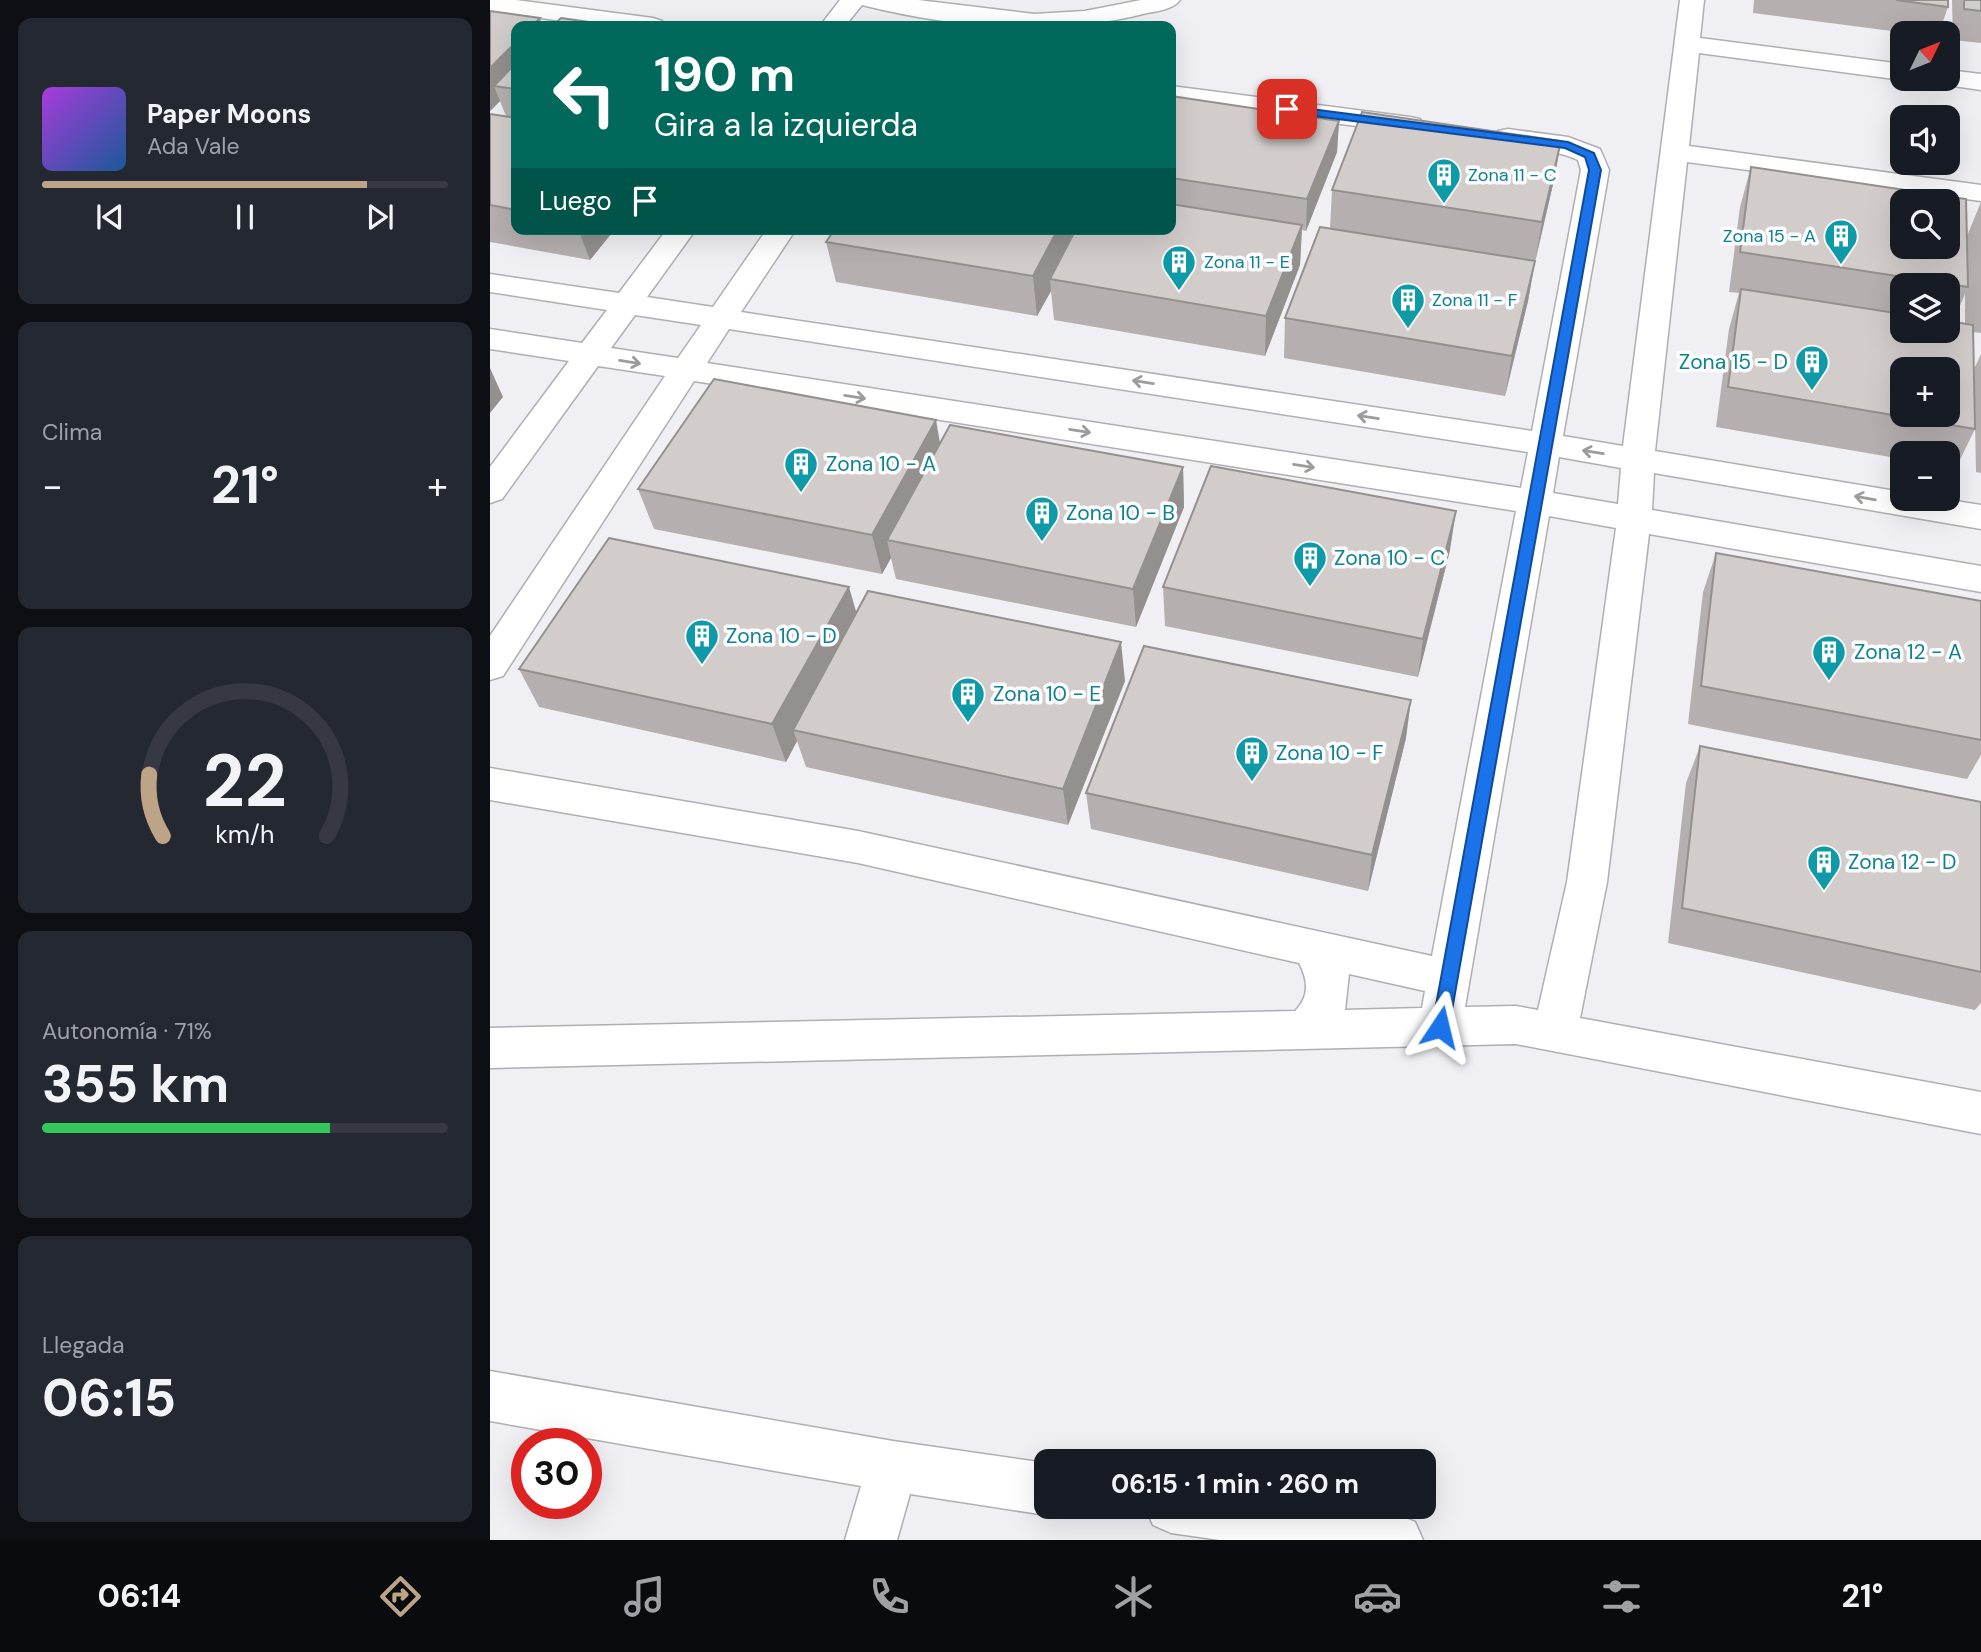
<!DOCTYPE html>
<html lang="es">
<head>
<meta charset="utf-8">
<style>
  :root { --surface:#171b24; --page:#242831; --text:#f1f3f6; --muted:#9ea1a6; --line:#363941; --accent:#bea487 }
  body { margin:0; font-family:"DM Sans",sans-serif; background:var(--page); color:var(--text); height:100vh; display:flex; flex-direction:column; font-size:26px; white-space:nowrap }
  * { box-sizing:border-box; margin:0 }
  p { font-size:23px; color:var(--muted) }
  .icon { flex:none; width:38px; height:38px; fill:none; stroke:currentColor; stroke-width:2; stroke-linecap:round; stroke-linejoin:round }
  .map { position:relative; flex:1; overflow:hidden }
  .details { display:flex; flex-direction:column; gap:18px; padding:18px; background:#0d0f14; width:490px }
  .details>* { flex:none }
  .banner { position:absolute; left:21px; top:21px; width:665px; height:214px; border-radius:14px; box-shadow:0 7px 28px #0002; background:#00695c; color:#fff; overflow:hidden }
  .needle { width:46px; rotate:47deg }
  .buttons { position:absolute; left:1400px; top:21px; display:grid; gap:14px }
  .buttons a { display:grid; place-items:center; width:70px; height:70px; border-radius:14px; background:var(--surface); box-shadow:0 7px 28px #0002; font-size:35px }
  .speed { position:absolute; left:21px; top:1428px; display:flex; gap:14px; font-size:35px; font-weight:700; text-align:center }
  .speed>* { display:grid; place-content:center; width:91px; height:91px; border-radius:50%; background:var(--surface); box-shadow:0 7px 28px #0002; line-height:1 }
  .speed .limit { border:10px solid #d22; background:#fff; color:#111 }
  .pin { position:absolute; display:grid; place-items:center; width:60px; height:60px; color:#fff; margin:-30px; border-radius:14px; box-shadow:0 4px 10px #0006 }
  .me { position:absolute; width:77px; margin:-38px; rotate:10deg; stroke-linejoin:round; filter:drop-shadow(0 0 5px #0008) }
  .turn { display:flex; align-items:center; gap:24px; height:147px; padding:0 28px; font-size:32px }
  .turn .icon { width:91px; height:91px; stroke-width:2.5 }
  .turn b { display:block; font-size:49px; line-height:60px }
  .then { display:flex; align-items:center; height:66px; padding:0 28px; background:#0003; gap:14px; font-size:26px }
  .big { font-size:52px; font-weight:700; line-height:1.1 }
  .details .card { flex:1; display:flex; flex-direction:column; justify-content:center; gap:10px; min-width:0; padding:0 24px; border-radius:14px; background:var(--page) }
  .details .dial { align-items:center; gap:0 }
  .dial svg { height:182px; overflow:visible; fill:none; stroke:var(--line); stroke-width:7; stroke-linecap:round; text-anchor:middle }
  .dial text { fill:var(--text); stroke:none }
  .song { display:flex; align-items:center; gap:21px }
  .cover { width:84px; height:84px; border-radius:10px; background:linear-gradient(135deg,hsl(280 70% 55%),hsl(210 70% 35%)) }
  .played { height:7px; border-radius:4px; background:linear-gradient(90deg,var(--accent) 80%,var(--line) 80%) }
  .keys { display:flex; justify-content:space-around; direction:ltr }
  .heat { display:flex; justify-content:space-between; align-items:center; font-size:38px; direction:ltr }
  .charge { height:10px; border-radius:5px; background:linear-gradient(90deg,#34c759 71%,var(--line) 0) }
  .trip { position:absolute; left:544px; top:1449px; width:402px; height:70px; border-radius:14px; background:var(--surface); box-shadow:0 7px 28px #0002; font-weight:700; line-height:70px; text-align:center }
  .menu { display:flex; height:112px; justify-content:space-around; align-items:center; background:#090b0e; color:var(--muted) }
  .menu .icon { width:49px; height:49px }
  .menu .active { color:var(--accent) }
  .menu b { font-size:32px; color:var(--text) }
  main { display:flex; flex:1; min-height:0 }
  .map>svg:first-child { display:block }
</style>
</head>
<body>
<main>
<section class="details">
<div class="card">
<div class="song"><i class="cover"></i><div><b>Paper Moons</b><p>Ada Vale</p></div></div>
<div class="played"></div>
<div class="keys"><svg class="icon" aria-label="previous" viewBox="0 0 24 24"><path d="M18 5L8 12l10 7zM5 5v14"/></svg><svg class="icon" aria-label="pause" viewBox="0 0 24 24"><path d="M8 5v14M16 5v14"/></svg><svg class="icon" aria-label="next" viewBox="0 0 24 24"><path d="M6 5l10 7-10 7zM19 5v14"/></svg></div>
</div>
<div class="card"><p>Clima</p>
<div class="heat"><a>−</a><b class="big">21°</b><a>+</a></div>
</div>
<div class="card dial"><svg viewBox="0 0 100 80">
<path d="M14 69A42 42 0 1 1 86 69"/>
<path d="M14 69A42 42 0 0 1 8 42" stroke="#bea487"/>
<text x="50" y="56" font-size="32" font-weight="700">22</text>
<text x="50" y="72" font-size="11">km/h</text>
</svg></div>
<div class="card"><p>Autonomía · 71%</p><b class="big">355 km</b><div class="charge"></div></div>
<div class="card"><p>Llegada</p><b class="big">06:15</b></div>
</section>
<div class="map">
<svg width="1491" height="1540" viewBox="0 0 1491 1540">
  <rect width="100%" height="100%" fill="#f0eff3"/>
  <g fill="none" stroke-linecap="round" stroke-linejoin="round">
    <g stroke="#afaeb2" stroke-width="3">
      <path id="street" d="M0,0H26L163,18L172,21L176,26H109L0,11Z
        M350,0H428L544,14L595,11L651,0H690C684,9 668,11 657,13C565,37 463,28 372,5L355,26H330Z
        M1190,0H1214L1210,38L1412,64V79H1416L1412,80L1209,53L1199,146L1491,185V201L1197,162L1165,451L1412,492V499H1453L1491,505V529L1164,473L1162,510L1491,566V592L1159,534L1117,882L1090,1018L1491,1092V1134L1026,1044L0,1068V1028L805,1011C820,996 818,980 809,963L368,863L0,800V768L368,831L942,956L1026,511L204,381L13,676L0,680V636L175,376L108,366L12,499L0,503V467L79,361L0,349V329L92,343L117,310L0,292V274L129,293L177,229H206L157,297L223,307L277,229H306L251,312L1042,431L1091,170L1088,160C1062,148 1035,149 1008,143L1004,137L1008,131L1018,129L1078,137L1110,149L1119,170L1073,436L1133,446ZM145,315L211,325L188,358L121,348ZM239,329L1038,452L1031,488L217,363ZM1069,457L1131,468L1128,504L1063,493ZM1059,516L1126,528L1077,882L1048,1010L1026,1006L975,1007ZM859,974L935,991L932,1008L855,1010Z
        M1458,70L1491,74V90L1449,84L1445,79H1458Z
        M681,86L920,117L930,119L933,125L930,131L920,133L681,102Z
        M0,1371L403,1441L556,1463V1507H574L556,1515L420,1494L407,1540H355L371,1486L0,1421Z
        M655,1507H858L907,1514L925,1522L933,1540H730L681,1533L663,1525Z"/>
    </g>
    <use href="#street" fill="#fff" fill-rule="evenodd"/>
  </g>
  <path fill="#b5b0af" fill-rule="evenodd" d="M1264,0H1458V7L1449,33H1417L1263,13Z
    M1462,0H1491V43L1463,40Z
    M0,11L26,26V229H125L100,260L0,242V114L16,116L10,101L0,111Z
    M681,96L849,121L847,152L816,231L812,230L810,265L775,356L564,320L561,291L547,316L346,282L336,242L681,229Z
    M1071,141L1064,180L1045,262L1038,301L1015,396L794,358L795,318L840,229L842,190Z
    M1261,167L1477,236L1491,202V333L1483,332L1485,429L1466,468L1458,467V453H1412V459L1226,427L1239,329L1249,293L1239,292L1250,207ZM1412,285H1458V331H1412ZM1475,294V324L1463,322Z
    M1491,354V473L1486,472L1484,369Z
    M450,443L693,467L694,507L646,627L406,579L401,558L392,574L164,529L148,489Z
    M960,550L928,677L675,626L673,587Z
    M1226,553L1491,601V755L1477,779L1198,724L1213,592Z
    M366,613L635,681L578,825L316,767L307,741L296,762L49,707L29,669Z
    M916,738L878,891L601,829L596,793Z
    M1210,746L1491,802V1003L1485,1010L1178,943L1196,783Z"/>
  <path fill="#93908e" d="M50,18L52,26H42Z
    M26,42V84L4,86L10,101L0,111V68Z
    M849,121L847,152L816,231L817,199Z
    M1071,141L1064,180L1045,262L1052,222Z
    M812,225L810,265L775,356L776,316Z
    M88,229H125L100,260Z
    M568,229H594L560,279L561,291L547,316L543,276Z
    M1045,261L1038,301L1015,396L1022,356Z
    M0,368L13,397L0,413Z
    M446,420L453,460L397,540L401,558L392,574L382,535Z
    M693,467L694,507L646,627L643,589Z
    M966,511L960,550L928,677L933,639Z
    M359,587L370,625L303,730L307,741L296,762L282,724Z
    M631,642L635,681L578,825L573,789Z
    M921,700L916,738L878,891L882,855Z"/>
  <path fill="#d2cdcb" stroke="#93908e" stroke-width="2" fill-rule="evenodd" d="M1406,0H1458V7Z
    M1474,0H1491V11L1474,9Z
    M0,11L50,18L42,26H26V42L0,68Z
    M71,18L128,26H62Z
    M26,63V89L4,86Z
    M681,96L849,121L817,199L681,178Z
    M872,112L1071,141L1052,222L842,190Z
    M0,114L26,118V210L0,205Z
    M1261,167L1476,199L1478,287L1250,252ZM1412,201H1458V247H1412Z
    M681,204L812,225L776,316L560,279L586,229H681Z
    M830,227L1045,261L1022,356L795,318Z
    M345,229H568L543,276L336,242Z
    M1251,289L1412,314V331H1458V321L1483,325L1485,429L1238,387ZM1412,369H1458V415H1412Z
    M224,379L446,420L382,535L148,489Z
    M460,425L693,467L643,589L397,540Z
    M721,466L966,511L933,639L673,587Z
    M119,538L359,587L282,724L29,669Z
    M1226,553L1491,601V740L1211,686Z
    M378,591L631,642L573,789L303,730Z
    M654,646L921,700L882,855L596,793Z
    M1210,746L1491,802V972L1192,908Z"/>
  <defs><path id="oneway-shaft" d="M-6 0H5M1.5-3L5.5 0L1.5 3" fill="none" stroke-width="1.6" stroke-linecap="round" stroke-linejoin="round" transform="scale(1.75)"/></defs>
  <g stroke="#9c9c9d">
    <use href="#oneway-shaft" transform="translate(140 362) rotate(9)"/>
    <use href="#oneway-shaft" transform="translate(653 382) rotate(-171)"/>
    <use href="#oneway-shaft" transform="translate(365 397) rotate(9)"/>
    <use href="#oneway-shaft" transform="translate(878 417) rotate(-171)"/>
    <use href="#oneway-shaft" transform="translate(590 431) rotate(9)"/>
    <use href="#oneway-shaft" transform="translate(1103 452) rotate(-171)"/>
    <use href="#oneway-shaft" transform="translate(814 466) rotate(9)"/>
    <use href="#oneway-shaft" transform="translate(1375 498) rotate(-170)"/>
  </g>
  <path fill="#1a73e8" stroke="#114b97" stroke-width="2" d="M797,106L1078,142L1104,153L1111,170L959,1027L957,1032L950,1035L944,1032L942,1027L1099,170L1095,157L1075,148L793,112V107Z"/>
  <defs>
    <g id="building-pin" transform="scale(1.75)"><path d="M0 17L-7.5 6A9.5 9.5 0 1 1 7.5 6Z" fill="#0f9aa8" stroke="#fdfcff"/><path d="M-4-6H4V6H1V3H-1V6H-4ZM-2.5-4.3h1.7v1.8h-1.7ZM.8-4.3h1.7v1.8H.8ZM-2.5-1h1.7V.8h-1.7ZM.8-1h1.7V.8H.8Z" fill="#fff"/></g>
  </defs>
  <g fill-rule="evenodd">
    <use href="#building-pin" x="954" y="175"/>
    <use href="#building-pin" x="1351" y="236"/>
    <use href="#building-pin" x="689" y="262"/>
    <use href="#building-pin" x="918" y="300"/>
    <use href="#building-pin" x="1322" y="362"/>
    <use href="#building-pin" x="311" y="464"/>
    <use href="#building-pin" x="552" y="513"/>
    <use href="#building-pin" x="820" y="558"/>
    <use href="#building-pin" x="212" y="636"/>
    <use href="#building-pin" x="1339" y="652"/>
    <use href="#building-pin" x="478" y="694"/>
    <use href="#building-pin" x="762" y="753"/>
    <use href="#building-pin" x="1334" y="862"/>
  </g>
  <g text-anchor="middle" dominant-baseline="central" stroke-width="7" stroke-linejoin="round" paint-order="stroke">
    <g font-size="18" fill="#0d838f" stroke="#fdfcff" text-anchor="start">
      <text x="978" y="175">Zona 11 - C</text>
      <text x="1326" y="236" text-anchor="end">Zona 15 - A</text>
      <text x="714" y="262">Zona 11 - E</text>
      <text x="942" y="300">Zona 11 - F</text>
    </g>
    <g font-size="21" fill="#0d838f" stroke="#fdfcff" text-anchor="start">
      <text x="1298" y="362" text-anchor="end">Zona 15 - D</text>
      <text x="336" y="464">Zona 10 - A</text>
      <text x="576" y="513">Zona 10 - B</text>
      <text x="844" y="558">Zona 10 - C</text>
      <text x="236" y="636">Zona 10 - D</text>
      <text x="1364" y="652">Zona 12 - A</text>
      <text x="503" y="694">Zona 10 - E</text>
      <text x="786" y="753">Zona 10 - F</text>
      <text x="1358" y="862">Zona 12 - D</text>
    </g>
  </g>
</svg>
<div class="buttons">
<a><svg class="needle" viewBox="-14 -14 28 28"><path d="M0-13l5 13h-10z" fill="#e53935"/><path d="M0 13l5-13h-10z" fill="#9ea1a6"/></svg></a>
<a><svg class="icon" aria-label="sound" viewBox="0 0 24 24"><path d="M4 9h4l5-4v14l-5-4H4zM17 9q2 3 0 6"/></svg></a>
<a><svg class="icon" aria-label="search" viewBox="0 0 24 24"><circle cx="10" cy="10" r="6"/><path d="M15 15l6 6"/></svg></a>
<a><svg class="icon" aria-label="layers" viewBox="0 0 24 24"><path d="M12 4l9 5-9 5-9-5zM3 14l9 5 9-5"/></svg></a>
<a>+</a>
<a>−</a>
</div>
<div class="speed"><div class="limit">30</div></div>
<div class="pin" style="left:797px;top:109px;background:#d93025"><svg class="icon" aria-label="arrive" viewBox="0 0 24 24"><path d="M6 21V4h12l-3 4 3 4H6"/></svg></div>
<svg class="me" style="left:950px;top:1027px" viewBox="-20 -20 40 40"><path d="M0-17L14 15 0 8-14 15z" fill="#1a73e8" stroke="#fff" stroke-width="4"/></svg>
<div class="trip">06:15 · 1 min · 260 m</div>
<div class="banner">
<div class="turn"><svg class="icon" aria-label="left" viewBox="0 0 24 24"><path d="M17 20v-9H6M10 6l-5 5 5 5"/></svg><div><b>190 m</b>Gira a la izquierda</div></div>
<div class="then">Luego<svg class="icon" aria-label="arrive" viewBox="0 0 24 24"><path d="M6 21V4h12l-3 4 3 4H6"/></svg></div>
</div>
</div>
</main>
<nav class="menu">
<b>06:14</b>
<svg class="icon active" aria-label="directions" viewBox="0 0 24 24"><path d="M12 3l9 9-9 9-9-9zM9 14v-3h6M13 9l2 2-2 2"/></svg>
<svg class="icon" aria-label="music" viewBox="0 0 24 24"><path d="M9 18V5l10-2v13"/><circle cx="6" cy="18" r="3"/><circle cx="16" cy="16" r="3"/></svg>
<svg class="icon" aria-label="phone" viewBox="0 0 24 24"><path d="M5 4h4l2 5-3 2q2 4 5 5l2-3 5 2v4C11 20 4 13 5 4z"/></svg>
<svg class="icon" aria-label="climate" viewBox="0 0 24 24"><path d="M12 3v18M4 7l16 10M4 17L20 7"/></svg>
<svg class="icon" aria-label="car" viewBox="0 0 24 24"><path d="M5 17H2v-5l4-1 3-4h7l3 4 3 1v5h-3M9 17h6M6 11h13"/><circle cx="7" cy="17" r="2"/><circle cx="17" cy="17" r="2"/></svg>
<svg class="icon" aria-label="filters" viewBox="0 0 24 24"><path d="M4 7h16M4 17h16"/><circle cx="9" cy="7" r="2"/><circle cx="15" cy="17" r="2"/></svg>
<b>21°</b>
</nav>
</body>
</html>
